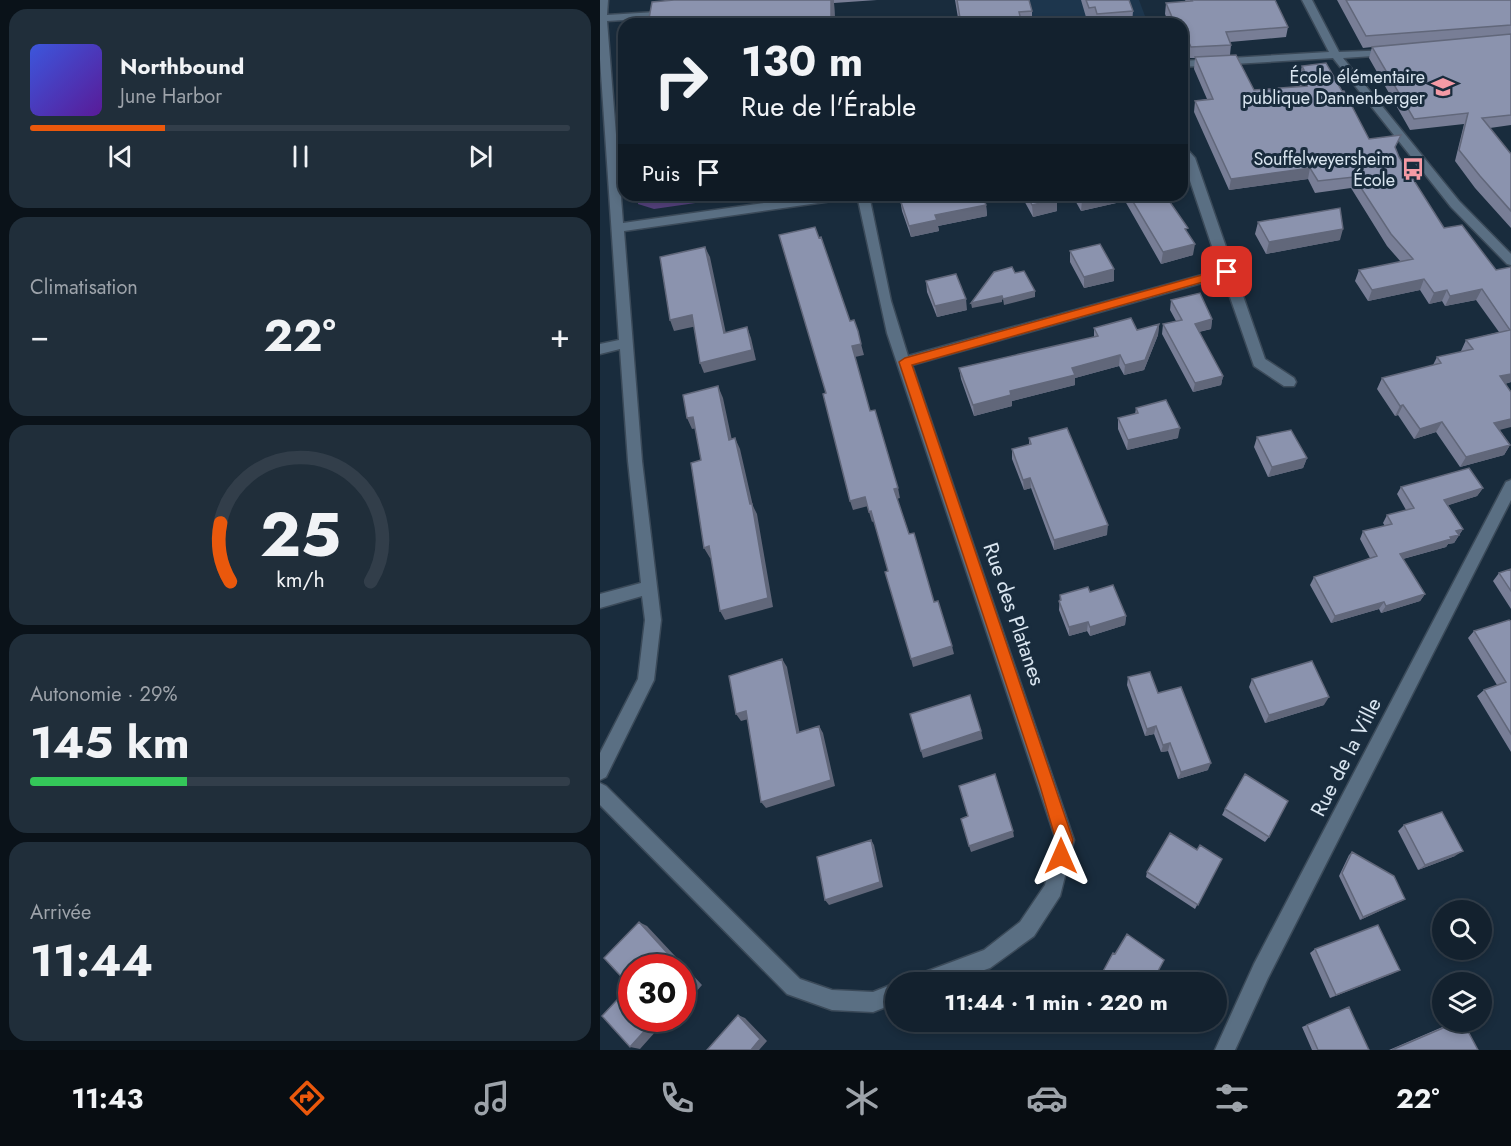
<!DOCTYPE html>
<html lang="fr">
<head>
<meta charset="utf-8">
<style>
  :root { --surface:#13212e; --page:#202e3a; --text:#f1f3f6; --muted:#9da3aa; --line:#323e4a; --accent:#ea580c }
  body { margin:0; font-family:Jost,sans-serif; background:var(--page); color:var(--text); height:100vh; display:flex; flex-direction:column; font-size:22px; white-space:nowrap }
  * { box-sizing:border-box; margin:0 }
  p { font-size:20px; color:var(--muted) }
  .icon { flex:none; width:33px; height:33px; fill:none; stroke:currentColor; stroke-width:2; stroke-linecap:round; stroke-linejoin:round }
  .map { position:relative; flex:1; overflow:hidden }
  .drawer { display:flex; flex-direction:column; gap:9px; padding:9px; background:#0a1219; width:600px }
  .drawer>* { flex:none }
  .banner { position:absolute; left:18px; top:18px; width:570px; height:183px; border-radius:18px; box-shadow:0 3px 9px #0003,0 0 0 2px var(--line); background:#13212e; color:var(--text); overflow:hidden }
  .controls { position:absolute; left:832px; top:900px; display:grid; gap:12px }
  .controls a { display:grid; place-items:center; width:60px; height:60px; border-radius:50%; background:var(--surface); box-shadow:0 3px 9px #0003,0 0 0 2px var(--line); font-size:30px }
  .speed { position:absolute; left:18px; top:954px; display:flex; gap:12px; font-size:30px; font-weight:700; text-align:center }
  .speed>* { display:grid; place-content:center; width:78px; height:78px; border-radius:50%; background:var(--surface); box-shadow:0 3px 9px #0003,0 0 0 2px var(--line); line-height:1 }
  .speed .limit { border:9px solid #d22; background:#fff; color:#111 }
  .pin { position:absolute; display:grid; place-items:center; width:51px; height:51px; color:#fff; margin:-26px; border-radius:12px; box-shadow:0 3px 9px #0006 }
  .me { position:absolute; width:66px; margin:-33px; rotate:0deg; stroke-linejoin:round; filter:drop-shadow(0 0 4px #0008) }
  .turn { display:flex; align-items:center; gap:21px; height:126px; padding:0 24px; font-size:27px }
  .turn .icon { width:78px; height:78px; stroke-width:2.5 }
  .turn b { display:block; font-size:42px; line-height:51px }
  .then { display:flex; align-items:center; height:57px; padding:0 24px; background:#0003; gap:12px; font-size:22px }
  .big { font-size:45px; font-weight:700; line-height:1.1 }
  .drawer .card { flex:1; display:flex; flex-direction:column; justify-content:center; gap:9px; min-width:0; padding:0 21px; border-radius:18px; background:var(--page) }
  .drawer .dial { align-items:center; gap:0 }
  .dial svg { height:156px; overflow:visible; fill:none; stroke:var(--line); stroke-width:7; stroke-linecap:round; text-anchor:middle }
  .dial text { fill:var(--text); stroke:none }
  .song { display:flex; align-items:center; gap:18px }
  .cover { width:72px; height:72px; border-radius:9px; background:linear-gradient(135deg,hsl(230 70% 55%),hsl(270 70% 35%)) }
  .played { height:6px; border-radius:3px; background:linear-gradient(90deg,var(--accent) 25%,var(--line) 25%) }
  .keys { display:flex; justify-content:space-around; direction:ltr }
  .heat { display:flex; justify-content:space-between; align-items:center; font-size:33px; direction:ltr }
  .charge { height:9px; border-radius:4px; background:linear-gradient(90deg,#34c759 29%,var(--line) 0) }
  .trip { position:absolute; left:285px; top:972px; width:342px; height:60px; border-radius:30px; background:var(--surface); box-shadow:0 3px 9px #0003,0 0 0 2px var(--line); font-weight:700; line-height:60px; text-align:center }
  .dock { display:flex; height:96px; justify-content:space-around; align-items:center; background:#080d12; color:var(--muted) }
  .dock .icon { width:42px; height:42px }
  .dock .on { color:var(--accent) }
  .dock b { font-size:27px; color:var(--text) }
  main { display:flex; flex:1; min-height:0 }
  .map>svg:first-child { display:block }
</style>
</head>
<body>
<main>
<section class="drawer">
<div class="card">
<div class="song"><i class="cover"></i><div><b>Northbound</b><p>June Harbor</p></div></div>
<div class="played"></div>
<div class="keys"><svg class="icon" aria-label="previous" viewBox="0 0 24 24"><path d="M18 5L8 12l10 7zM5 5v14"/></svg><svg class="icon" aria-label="pause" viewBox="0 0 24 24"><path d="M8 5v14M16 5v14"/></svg><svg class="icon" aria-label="next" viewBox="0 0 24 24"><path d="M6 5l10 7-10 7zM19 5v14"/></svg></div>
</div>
<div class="card"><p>Climatisation</p>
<div class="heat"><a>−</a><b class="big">22°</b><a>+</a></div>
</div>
<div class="card dial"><svg viewBox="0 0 100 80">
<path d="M14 69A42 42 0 1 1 86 69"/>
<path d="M14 69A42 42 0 0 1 9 39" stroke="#ea580c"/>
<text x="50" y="56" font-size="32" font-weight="700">25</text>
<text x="50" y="72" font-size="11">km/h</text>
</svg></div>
<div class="card"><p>Autonomie · 29%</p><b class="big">145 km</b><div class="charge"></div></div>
<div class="card"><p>Arrivée</p><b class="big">11:44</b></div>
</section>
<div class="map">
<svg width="911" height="1050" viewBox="0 0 911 1050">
  <rect width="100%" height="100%" fill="#192c3d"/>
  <path fill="#1d364d" d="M425,0H539L548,24H431Z"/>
  <path fill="#54417c" d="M38,195H151L54,209L38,204Z"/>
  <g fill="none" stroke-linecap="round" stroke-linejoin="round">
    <g stroke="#3b4a59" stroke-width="3">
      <path id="minor" d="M0,0H8L7,15L56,12L65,6L66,0H76L73,9L58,18L7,21L23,223L220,195H252L246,199L24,231L42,461L61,620L54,680L6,777L0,780V753L38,679L45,620L42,596L0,608V594L41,583L28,461L20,349L0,354V344L19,340L0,59Z
        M702,0H712L739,52L793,50L794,52L789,55L743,58L859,201L911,254V265L907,264L851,207L733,58L582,67V61L729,52Z
        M582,147L586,148L595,158L665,359L694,378L696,382L694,386H684L654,366L623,277L312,365L474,840L460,896L434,936L390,968L350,982H314L317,975L384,950L420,922L445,885L456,840L287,333L257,195H269L291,301L308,356L620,270L582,157Z
        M911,480V500L668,978L635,1050H615L654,964L906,482Z
        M0,783L6,786L200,979L232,990L273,992L296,983V1003L273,1012L232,1010L187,994L0,805Z"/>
    </g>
    <use href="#minor" fill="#5a6f83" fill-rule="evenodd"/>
  </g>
  <path fill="#787e96" d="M74,0H277L234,3L235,24H48Z
    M355,0H429L432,11V24H359Z
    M481,0H529L533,11L532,24H488Z
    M585,0H675L688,27L686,37L630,42L631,45L630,55L654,90L699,87L696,81L698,70H701L702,66L769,139L796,149L799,157L844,228L896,270L911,267V382L905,384L900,430L910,445L904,455L860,467L836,432L814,439L798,415L795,416L777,389L782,378L833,365L837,357L861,352V351L866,340L899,332L876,300L845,306L842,301L829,304L820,290L768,301L755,281L759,270L801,262L787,246L751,188L715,193L708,179L629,190L594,112L595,101L607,99L594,69L595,58H590L585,47H582V24H569L565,14L566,3L586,2Z
    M737,0H911V125L890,128L911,154V228L875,188L855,161L864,124L810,130L769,58L772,47L763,48Z
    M421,195H454L457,211L433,217Z
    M472,195H565L587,233L593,255L561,264L525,201L481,211Z
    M300,199L386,205L387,216L338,226L339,231L311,237L302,211Z
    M658,222L740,240L666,254L655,234Z
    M470,251L514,281L484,288L470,262Z
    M326,281L367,310L337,317L327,292Z
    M571,300L612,319L611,329L599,332L623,376L621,385L593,392L562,334L563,324L576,321L570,310Z
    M559,324L558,335L544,370L524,375L519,366L475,378V385L412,401V406L374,416L361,379L359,368L494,337V328L537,330Z
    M536,408L578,438L527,450L518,429V418L535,414Z
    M657,437L707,458L703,468L668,477L654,447Z
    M429,438L507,535L454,550L431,488L424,490L412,459V449L429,445Z
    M801,487L883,488L877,496L848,505L863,529L854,543L848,544L846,547L803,559L825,594L820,601L781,613L779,609L731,623L710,585L714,577L770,558L760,539L763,531L785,526L783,523L787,515L806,510L797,494Z
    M911,569V609L893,581L899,573Z
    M490,592L526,616L525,625L490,636L487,631L469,636L459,610L460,595Z
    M911,621V752L877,696L884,690L897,685L868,638L874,631Z
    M528,677L558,693L608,770L578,779L568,751L561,752L554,734L545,736L527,685Z
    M652,679L724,705L665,723L649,687Z
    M625,809L669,837L665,842L622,815Z
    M804,825L855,856L818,870L798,831Z
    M752,852L805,899L760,920L739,876L749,855Z
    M622,859L595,909L546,877L547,872Z
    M715,949L800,970L730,998L710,953Z
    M500,977L552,982H502L499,980Z
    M749,1007L769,1050H712L702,1027Z
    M854,1022H863L878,1050H789Z"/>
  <path fill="#61677a" d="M231,0H234V3L235,24H231Z
    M710,168L708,179L629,190L631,179Z
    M501,195H525V201L481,211L482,200Z
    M457,199V211L433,217L432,205Z
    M386,205L387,216L338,226L339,231L311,237L309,226L335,215Z
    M743,229L740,240L666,254L669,242Z
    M595,244L593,255L561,264L563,252Z
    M105,247L110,257L128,343L124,333Z
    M514,269V281L484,288V277Z
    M824,279L820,290L768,301L772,290Z
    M882,289L876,300L845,306L850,296Z
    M847,290L842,301L829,304L834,293Z
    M435,291V297L404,305L403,299Z
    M402,296V302L372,308L371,303Z
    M366,299L367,310L337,317L335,306Z
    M92,315L97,326L74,331L70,320Z
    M612,319L611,329L593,333L595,324Z
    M559,324L558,335L544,370L524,375L525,365Z
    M147,327L151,338L156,360L104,373L100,363Z
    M261,344L264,355L255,357L252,346Z
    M520,355L519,366L475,378V385L412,401V406L374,416L373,405L472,368Z
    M911,374V382L893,387L900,376Z
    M623,376L621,385L593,392L595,383Z
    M118,386L123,398L134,450L129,440Z
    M803,405L798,415L795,416L800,406Z
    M93,417L98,428L92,429L87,418Z
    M911,419V427L888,433L894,423Z
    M842,422L836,432L814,439L820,429Z
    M580,428L578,438L527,450L528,440Z
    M135,438L140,449L153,506L157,514L173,607L125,620L120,611L150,504Z
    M910,445L904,455L860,467L866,457Z
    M707,458L703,468L668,477L672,467Z
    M430,478L431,488L424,490L423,480Z
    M298,488L300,498L297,499L294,489Z
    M883,488L877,496L840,508L844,500Z
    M265,497L268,506L253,510L250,501Z
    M271,511L274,521L272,522L269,512Z
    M508,525L507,535L454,550V540Z
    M863,529L854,543L848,544L846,547L795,561L800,554Z
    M109,546L115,556L110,558L104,548Z
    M825,594L820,601L781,613L786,606Z
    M784,602L779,609L731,623L735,616Z
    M526,616L525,625L490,636V627Z
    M488,622L487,631L469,636V627Z
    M352,646L354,654L313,667L311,659Z
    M182,659L187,667L201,740L197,733Z
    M729,697L724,705L665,723L669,715Z
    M146,711L152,718L141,721L136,714Z
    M219,726L223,733L235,786L166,808L161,802Z
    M556,726L554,734L545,736L547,729Z
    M381,731L383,739L323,758L321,751Z
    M570,743L568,751L561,752L563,745Z
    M611,763L608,770L578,779L581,772Z
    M413,831L414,837L371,852L369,846Z
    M271,840L274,845L283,887L229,905L225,900Z
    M863,851L855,856L818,870L825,865Z
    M805,899L802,901L760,920L763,917Z
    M39,922L47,926L102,985L82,1008V968H81Z
    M800,970L792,974L730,998L736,995Z
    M138,1015L145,1018L167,1041L159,1050H151Z
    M56,1018H73L69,1023L65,1021L40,1049L30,1047Z"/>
  <path fill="#8b93ae" stroke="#61677a" stroke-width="1.5" d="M74,0H231V24H48L52,2Z
    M357,0H429L432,11L419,12L422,24H361Z
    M486,0H529L533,11L497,14L495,7L489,8Z
    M591,0H675L688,27L626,32L631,45L591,47L586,36H582V24H575L566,3L592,1Z
    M746,0H911V25L766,36Z
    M911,34V115L882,118L911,154V211L880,176L859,150L868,113L814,119L772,47Z
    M636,55L654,90L707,86L698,70H704L702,66L726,63L742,91H744L769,139L801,135L795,147L799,157L844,228L862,225L896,270L911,267V374L900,376L911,392V419L894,423L910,445L866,457L842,422L820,429L803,405L800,406L782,378L841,363L837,357L873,349L866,340L910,330L882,289L850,296L847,290L834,293L824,279L772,290L759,270L813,259L791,234L754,177L718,181L710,168L631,179L595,101L613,99L595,57Z
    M323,195H382L386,205L335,215L337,220L309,226L300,199Z
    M427,195H454L457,199L432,205Z
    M479,195H501L482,200Z
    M529,195H565L588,228L585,229L595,244L563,252Z
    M740,208L743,229L669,242L658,222Z
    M215,227L219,238L221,237L250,321L254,320L258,331L261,344L252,346L270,411L275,410L298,488L294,489L309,534L314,533L334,602L338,601L352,646L311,659L285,572L288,571L271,511L269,512L265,497L250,501L223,394L226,393L179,235Z
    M500,244L514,269L484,277L470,251Z
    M105,247L124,333L147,327L152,350L100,363L92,315L70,320L60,257Z
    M412,267L415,273L424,271L435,291L403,299L402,296L371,303L394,272Z
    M356,274L366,299L335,306L326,281Z
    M600,293L612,319L595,324L623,376L595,383L563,324L582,320L571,300Z
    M531,318L537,330L559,324L545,360L525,365L520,355L472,368L475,375L410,391L411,395L373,405L359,368L498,336L494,328Z
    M118,386L129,440L135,438L150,504H152L168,598L120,611L109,546L104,548L91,463L101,460L93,417L87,418L83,395Z
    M566,400L580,428L528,440L518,418L538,413L536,408Z
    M467,428L508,525L454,540L430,478L423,480L412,449L431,444L429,438Z
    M691,430L707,458L672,467L657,437Z
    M869,468L883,488L844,500L863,529L856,531L859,535L850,537L851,539L800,554L825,594L786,606L784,602L735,616L714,577L777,556L763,531L792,524L787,515L814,508L801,487Z
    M911,569V591L899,573Z
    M513,585L526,616L490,627L488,622L469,627L459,601L461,600L460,595L488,587L490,592Z
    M909,620L911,621V734L884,690L906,682L874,631Z
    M182,659L197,733L219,726L231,780L161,802L146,711L136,714L129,676Z
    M712,661L729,697L669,715L652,679Z
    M550,672L558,693L581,687L611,763L581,772L570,743L563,745L556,726L547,729L528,677Z
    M370,695L381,731L321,751L310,714Z
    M395,774L413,831L369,846L361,819L368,816L359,786Z
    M645,774L688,801L669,837L625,809Z
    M842,812L863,851L825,865L804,825Z
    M570,833L597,850L600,845L622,859L598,905L547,872Z
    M271,840L280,882L225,900L217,857Z
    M752,852L794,876L805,899L763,917L742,873Z
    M39,922L81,968H32V1018H56L30,1047L2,1016L30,986L4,958Z
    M778,925L800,970L736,995L715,949Z
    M527,934L564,960L552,982H507L500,977L513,953L515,954Z
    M82,969L95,982L82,996Z
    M749,1007L769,1050H718L707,1025Z
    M138,1015L160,1039L151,1050H107Z
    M857,1022H863L878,1050H792Z"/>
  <path fill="#ea580c" stroke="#983908" stroke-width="1.5" d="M627,268L631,269V274L312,365L473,840L467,862L461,864L455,862L452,856L456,840L440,786L299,362L305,358Z"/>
  <defs>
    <g id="school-bare" transform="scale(1.8)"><path d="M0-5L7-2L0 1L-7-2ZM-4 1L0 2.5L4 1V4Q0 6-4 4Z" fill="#f49aa5" stroke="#192c3d" stroke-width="2.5" paint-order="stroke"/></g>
    <g id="bus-bare" transform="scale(1.8)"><path d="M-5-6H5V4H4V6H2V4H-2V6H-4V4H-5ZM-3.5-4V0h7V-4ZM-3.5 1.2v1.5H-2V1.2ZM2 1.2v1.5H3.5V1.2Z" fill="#f49aa5" stroke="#192c3d" stroke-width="2.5" paint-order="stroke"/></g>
  </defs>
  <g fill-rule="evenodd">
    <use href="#school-bare" x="843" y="87"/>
    <use href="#bus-bare" x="813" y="169"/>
  </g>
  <g text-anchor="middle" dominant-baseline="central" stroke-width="6" stroke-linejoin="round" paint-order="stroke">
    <g font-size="18" fill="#d9e5f0" stroke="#192c3d" text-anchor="end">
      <text x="825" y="77">École élémentaire<tspan x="825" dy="21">publique Dannenberger</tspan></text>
      <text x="795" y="159">Souffelweyersheim<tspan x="795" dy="21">École</tspan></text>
    </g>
    <g font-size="21" fill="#d9e5f0" stroke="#192c3d">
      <text transform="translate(414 614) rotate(71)">Rue des Platanes</text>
      <text transform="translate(746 757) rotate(-63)">Rue de la Ville</text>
    </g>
  </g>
</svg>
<div class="controls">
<a><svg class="icon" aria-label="search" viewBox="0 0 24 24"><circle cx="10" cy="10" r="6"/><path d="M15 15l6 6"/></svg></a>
<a><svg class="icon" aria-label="layers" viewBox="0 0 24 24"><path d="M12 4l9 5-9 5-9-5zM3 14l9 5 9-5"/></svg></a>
</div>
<div class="speed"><div class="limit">30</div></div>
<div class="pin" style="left:627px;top:272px;background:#d93025"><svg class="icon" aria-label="arrive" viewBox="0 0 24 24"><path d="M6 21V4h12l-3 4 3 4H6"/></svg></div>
<svg class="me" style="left:461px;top:856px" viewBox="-20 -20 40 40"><path d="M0-17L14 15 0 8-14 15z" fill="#ea580c" stroke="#fff" stroke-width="4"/></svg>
<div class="trip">11:44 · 1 min · 220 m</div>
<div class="banner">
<div class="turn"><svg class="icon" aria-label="right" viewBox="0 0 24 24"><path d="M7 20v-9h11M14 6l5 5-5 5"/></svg><div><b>130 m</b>Rue de l'Érable</div></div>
<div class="then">Puis<svg class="icon" aria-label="arrive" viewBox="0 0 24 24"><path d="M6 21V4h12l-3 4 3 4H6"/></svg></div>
</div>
</div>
</main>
<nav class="dock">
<b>11:43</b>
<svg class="icon on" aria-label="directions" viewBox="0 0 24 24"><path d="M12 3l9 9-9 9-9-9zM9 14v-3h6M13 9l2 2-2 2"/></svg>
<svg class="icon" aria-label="music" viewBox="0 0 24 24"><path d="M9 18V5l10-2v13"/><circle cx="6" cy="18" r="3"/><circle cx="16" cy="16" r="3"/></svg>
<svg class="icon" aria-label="phone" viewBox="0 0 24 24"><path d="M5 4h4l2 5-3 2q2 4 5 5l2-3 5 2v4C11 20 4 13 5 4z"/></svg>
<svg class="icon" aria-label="climate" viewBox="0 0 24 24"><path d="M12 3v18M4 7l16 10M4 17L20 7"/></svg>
<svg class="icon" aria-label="car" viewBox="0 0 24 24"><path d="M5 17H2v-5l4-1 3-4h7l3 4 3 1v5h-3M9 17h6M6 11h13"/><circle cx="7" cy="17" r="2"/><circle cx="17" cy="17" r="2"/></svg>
<svg class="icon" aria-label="filters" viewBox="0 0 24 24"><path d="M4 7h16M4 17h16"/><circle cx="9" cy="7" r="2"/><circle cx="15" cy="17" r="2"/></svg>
<b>22°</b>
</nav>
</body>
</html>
